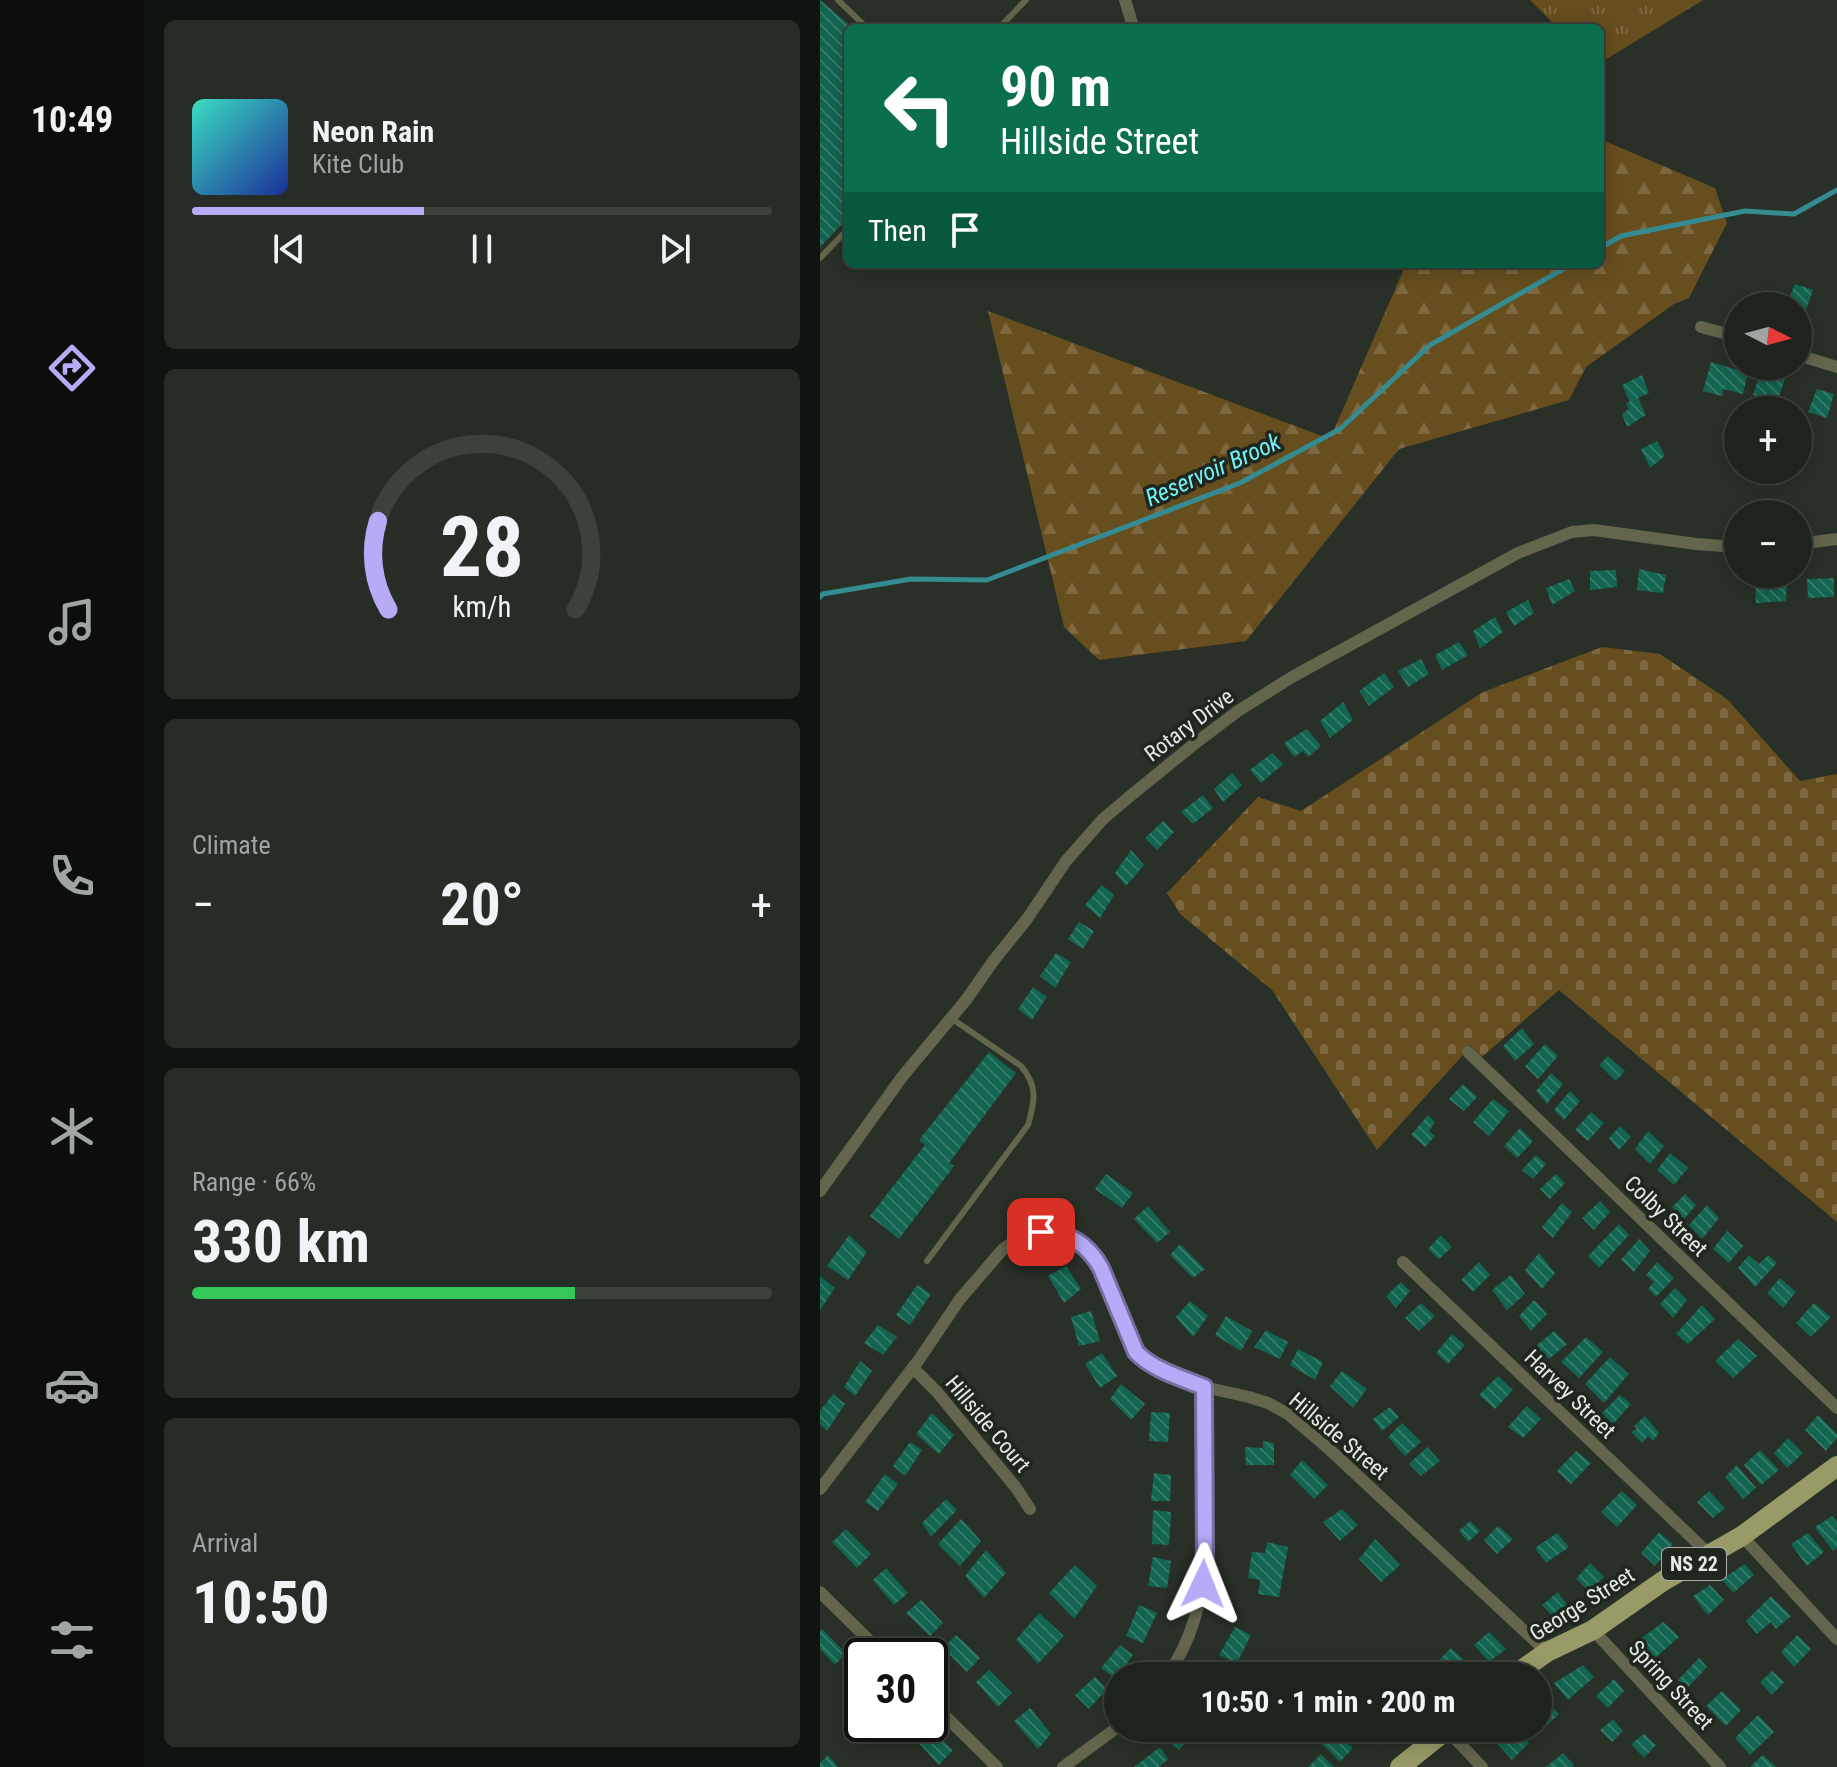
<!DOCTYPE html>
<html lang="en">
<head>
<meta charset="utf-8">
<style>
  :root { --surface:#1e241d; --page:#262c26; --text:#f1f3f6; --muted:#a1a4a4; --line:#3c413b; --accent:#b7abf8 }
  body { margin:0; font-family:"Roboto Condensed",sans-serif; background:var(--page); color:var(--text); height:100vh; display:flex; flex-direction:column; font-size:30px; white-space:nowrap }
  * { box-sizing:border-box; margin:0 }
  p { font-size:26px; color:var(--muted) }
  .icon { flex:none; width:44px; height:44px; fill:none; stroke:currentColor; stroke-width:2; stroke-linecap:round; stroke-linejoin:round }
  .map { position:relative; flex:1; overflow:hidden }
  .side { display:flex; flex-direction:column; gap:20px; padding:20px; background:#101410; width:676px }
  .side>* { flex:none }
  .banner { position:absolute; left:24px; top:24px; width:760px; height:244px; border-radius:12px; box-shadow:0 4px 20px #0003,0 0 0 2px var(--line); background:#0b6e4f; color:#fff; overflow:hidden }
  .needle { width:52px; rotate:96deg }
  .tools { position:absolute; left:904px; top:292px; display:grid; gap:16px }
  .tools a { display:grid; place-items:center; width:88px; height:88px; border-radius:50%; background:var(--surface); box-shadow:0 4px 20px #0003,0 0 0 2px var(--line); font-size:40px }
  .speed { position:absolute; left:24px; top:1638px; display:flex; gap:16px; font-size:40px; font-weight:700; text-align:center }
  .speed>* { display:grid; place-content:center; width:104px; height:104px; border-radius:50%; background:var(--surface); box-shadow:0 4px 20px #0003,0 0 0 2px var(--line); line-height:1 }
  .speed .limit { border:4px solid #111; border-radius:12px; background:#fff; color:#111 }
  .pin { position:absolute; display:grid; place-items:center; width:68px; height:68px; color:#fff; margin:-34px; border-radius:16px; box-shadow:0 4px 12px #0006 }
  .me { position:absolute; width:88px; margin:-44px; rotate:2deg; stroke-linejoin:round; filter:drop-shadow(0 0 6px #0008) }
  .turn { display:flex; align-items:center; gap:28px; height:168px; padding:0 24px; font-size:36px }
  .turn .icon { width:104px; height:104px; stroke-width:2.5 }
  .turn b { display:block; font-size:56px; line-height:68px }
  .then { display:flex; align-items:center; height:76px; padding:0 24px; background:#0003; gap:16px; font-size:30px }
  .big { font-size:60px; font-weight:700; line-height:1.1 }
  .side .widget { flex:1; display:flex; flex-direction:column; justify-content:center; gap:12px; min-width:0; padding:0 28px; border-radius:12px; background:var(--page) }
  .side .dial { align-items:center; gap:0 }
  .dial svg { height:208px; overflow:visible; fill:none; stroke:var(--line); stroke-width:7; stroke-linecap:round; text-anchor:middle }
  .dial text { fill:var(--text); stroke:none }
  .song { display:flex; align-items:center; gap:24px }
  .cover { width:96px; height:96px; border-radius:12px; background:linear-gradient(135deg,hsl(170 70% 55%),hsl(230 70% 35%)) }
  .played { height:8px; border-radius:4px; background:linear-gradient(90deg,var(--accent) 40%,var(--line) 40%) }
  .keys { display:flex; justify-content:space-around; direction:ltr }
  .heat { display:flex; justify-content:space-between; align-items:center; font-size:44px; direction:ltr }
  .charge { height:12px; border-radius:6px; background:linear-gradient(90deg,#34c759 66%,var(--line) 0) }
  .trip { position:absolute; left:284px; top:1662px; width:448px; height:80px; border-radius:40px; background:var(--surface); box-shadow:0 4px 20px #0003,0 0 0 2px var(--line); font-weight:700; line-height:80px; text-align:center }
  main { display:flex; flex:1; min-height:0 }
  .tabs { display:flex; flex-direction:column; width:144px; justify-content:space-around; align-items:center; background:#0c0e0c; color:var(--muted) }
  .tabs .icon { width:56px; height:56px }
  .tabs .current { color:var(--accent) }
  .tabs b { font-size:36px; color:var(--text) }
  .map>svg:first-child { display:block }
</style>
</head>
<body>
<main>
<nav class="tabs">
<b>10:49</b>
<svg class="icon current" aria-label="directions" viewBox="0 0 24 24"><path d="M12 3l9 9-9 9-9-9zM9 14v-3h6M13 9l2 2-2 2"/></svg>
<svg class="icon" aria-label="music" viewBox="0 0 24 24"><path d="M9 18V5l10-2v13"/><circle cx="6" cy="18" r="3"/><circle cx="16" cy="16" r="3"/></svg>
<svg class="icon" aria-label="phone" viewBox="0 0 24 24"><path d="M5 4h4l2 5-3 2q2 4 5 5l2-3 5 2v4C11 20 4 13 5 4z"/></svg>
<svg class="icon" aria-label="climate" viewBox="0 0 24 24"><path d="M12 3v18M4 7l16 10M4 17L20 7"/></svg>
<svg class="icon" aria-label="car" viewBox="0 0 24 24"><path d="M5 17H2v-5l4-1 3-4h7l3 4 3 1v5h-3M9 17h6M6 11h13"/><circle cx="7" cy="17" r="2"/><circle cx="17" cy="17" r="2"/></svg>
<svg class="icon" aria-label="filters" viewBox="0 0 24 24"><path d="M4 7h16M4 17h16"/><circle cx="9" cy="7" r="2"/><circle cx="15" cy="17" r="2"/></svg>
</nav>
<section class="side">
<div class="widget">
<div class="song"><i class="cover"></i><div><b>Neon Rain</b><p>Kite Club</p></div></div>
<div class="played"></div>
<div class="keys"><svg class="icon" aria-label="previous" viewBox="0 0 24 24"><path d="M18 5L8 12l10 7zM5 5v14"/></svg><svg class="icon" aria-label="pause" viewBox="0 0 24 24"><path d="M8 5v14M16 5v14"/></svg><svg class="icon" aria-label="next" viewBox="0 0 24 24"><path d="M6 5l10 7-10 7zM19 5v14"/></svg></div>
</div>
<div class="widget dial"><svg viewBox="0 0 100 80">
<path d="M14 69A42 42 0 1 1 86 69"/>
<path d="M14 69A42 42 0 0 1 10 35" stroke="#b7abf8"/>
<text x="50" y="56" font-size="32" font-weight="700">28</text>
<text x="50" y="72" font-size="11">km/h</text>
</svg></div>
<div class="widget"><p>Climate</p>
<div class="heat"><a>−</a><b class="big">20°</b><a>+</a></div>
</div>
<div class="widget"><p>Range · 66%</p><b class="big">330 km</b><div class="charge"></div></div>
<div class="widget"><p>Arrival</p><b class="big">10:50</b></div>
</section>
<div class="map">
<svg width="1017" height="1767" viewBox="0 0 1017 1767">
  <defs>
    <pattern id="forest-firs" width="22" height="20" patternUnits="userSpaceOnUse" patternTransform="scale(2)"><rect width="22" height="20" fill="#674e1e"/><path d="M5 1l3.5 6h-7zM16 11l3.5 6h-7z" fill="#7d683f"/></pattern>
    <pattern id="cemetery-stones" width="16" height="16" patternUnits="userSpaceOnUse" patternTransform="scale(2)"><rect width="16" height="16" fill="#674e1e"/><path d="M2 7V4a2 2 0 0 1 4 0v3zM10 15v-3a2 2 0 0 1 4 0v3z" fill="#7d683f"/></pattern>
    <pattern id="park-tufts" width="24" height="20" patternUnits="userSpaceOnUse" patternTransform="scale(2)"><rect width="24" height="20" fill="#674e1e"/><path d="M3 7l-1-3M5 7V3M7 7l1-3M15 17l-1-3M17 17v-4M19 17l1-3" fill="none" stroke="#7d683f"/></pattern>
    <pattern id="building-back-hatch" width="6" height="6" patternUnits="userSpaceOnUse" patternTransform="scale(2)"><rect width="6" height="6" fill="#126550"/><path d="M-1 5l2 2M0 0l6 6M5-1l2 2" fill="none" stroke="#347b69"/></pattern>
  </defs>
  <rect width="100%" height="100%" fill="#283027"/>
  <path fill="url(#forest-firs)" d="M780,139L895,188L907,223L869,298L854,304L766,367L749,400L579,449L426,641L279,660L244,627L168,311L510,439L586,264H780Z"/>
  <path fill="url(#cemetery-stones)" d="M782,647L840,654L907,699L980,781L1017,774V1222L739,990L662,1057L651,1046L557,1150L452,990L360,914L347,893L438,797L481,811L663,692Z"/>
  <path fill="url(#park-tufts)" d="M710,0H883L780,63V28H738Z"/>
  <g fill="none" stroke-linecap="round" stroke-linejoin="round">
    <path stroke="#348c92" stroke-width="5" d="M780,248L801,236L925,211L974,214L1017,190
      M0,597L3,594L91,579L167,580L420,483L520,429L610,345L752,264"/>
  </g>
  <path fill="url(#building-back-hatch)" d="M0,0L33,28H28V218L0,247Z
    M975,284L993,290L986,310L967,303Z
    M891,362L928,373L923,394L903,389L902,396L883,391Z
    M940,373L965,379L957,402L933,395Z
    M822,375L829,393L818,398L826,415L807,427L802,414L809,409L806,403L810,402L802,385Z
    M997,389L1014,394L1007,418L988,412Z
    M837,441L845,456L830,468L821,449Z
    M819,569L846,575L843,593L817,590Z
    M796,570L797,587L770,590V571Z
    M1014,578V597L988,598L987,579Z
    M749,579L755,591L732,605L726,588Z
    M967,583L966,601L936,603L935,585Z
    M708,600L714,613L694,626L686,612Z
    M675,617L683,632L660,648L653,631Z
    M639,642L648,655L622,670L615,655Z
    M601,659L609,674L588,687L578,671Z
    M564,673L574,687L549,706L539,691Z
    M523,702L533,720L510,738L500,721Z
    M487,729L501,746L488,757L483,751L474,757L464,743Z
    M452,753L463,764L441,783L430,770Z
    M412,773L422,785L403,802L394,789Z
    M383,795L393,808L373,824L361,812Z
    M343,821L354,832L337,850L325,838Z
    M311,850L324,865L306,886L295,873Z
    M282,885L294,895L280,918L265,905Z
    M259,922L274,931L263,949L248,939Z
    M236,953L251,962L235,988L220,976Z
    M213,987L227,997L212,1020L198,1009Z
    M702,1028L714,1044L695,1061L683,1046Z
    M725,1044L738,1056L718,1079L705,1066Z
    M169,1052L196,1073L129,1163L134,1166L79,1239L50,1216L105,1145L99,1140Z
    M788,1056L805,1071L796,1081L779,1065Z
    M731,1073L743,1084L727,1104L716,1091Z
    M643,1084L657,1097L644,1111L629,1099Z
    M750,1091L760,1101L744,1120L734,1110Z
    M673,1099L689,1111L669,1136L653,1122Z
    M771,1112L784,1123L768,1141L755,1130Z
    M608,1115L615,1122L609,1131L615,1136L605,1147L591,1135Z
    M800,1126L811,1137L799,1150L789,1138Z
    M700,1128L713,1141L697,1158L684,1146Z
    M828,1131L844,1146L830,1164L815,1149Z
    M850,1153L868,1168L854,1185L837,1170Z
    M716,1155L726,1164L713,1179L702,1170Z
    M286,1174L313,1193L302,1208L275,1189Z
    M736,1174L745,1183L730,1199L720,1189Z
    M865,1194L876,1205L864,1219L852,1207Z
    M780,1201L790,1212L774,1230L762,1218Z
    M742,1203L752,1212L733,1238L722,1227Z
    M887,1205L899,1218L882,1239L869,1225Z
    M328,1206L350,1232L337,1243L314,1219Z
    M799,1224L809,1235L779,1268L768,1256Z
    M907,1231L923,1246L909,1263L893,1249Z
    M29,1235L47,1252L28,1280L7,1266Z
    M621,1235L632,1247L619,1259L608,1249Z
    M819,1239L830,1251L814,1272L801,1260Z
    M360,1244L385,1269L373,1278L350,1255Z
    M719,1253L735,1273L722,1289L705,1270Z
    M929,1255L939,1264L948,1255L957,1263L935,1287L918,1268Z
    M659,1262L670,1275L653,1292L641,1280Z
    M837,1262L854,1278L836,1297L828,1289L834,1282L826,1275Z
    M246,1266L261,1289L244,1303L228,1276Z
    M691,1275L705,1294L687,1310L672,1290Z
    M0,1276L15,1288L0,1310Z
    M960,1278L976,1292L963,1308L947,1293Z
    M581,1282L590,1291L576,1308L566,1296Z
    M97,1285L111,1294L90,1325L76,1315Z
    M855,1288L867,1300L853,1318L840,1304Z
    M714,1300L727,1314L711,1331L699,1316Z
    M370,1301L388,1316L373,1337L356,1317Z
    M601,1303L615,1316L599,1331L585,1318Z
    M994,1303L1011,1317L991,1337L976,1323Z
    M882,1305L895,1319L868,1344L856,1334Z
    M271,1311L280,1341L259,1346L251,1317Z
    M406,1316L432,1331L421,1351L395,1335Z
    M58,1325L77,1337L63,1355L44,1343Z
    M446,1330L468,1342L460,1359L434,1347Z
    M734,1331L747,1344L729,1359L716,1346Z
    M632,1334L645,1345L628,1364L616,1353Z
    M766,1337L783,1352L759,1378L741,1362Z
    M918,1339L937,1356L913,1378L895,1361Z
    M478,1349L503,1362L495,1380L470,1365Z
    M282,1353L297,1376L280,1388L265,1364Z
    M790,1357L809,1374L784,1403L765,1384Z
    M40,1361L52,1371L35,1396L24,1387Z
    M522,1371L547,1389L533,1408L510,1386Z
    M678,1376L693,1390L675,1409L659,1395Z
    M301,1384L325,1404L311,1420L290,1399Z
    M13,1394L25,1404L7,1431L0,1424V1411Z
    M800,1395L811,1404L793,1424L782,1413Z
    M707,1406L721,1419L703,1438L688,1427Z
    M570,1407L579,1417L562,1431L553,1419Z
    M331,1412L350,1413L348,1442L329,1441Z
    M112,1413L134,1435L119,1454L96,1434Z
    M998,1415L1017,1434V1438L1006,1451L985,1430Z
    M825,1416L839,1433L833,1441L828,1436L822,1443L811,1432L817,1429L814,1426Z
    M582,1423L601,1442L585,1456L568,1437Z
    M968,1438L983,1453L967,1468L954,1453Z
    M443,1441L454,1443V1465H426L425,1447L443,1448Z
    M90,1442L102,1450L85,1476L73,1466Z
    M607,1447L620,1461L601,1476L589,1464Z
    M940,1450L959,1470L941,1485L924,1465Z
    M756,1451L771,1463L751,1484L737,1471Z
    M482,1460L508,1485L494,1499L470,1475Z
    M917,1465L936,1488L923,1499L905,1477Z
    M334,1473L351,1475L350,1501H331Z
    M65,1474L78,1484L58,1511L45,1502Z
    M802,1491L817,1505L797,1527L781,1512Z
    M889,1491L905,1508L893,1518L877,1502Z
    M126,1499L137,1510L111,1537L102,1523Z
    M522,1509L538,1525L520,1541L503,1522Z
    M333,1510L351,1512L349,1545L332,1544Z
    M1012,1516L1017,1522V1548L1013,1551L995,1527Z
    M141,1519L161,1541L140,1566L118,1544Z
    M650,1521L660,1531L648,1542L639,1531Z
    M678,1526L693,1539L677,1554L664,1540Z
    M26,1529L51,1554L37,1568L12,1542Z
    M839,1532L853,1544L835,1566L821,1553Z
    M737,1533L749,1547L726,1563L715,1548Z
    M988,1533L1004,1552L987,1566L971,1544Z
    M555,1539L580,1565L561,1582L539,1559Z
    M447,1542L468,1547L459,1597L438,1594L440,1580L428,1578L432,1552L445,1553Z
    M166,1550L186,1573L164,1598L145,1576Z
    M333,1557L351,1561L347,1588L328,1586Z
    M770,1563L784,1577L769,1591L756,1579Z
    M925,1564L934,1575L913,1593L902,1579Z
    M255,1565L277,1586L254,1619L229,1593Z
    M66,1568L88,1593L74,1605L53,1580Z
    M890,1585L904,1600L888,1615L873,1596Z
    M738,1592L749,1608L734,1618L722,1605Z
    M951,1596L971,1616L956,1629L951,1622L937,1634L926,1621Z
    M101,1600L123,1623L110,1636L86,1613Z
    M319,1605L337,1613L323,1643L306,1636Z
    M219,1613L244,1636L218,1664L196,1640Z
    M843,1622L859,1637L834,1659L819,1640Z
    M415,1627L431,1635L417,1663L399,1655Z
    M2,1629L26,1653L15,1665L0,1649V1631Z
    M669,1632L686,1649L669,1662L654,1645Z
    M136,1635L160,1658L147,1672L123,1648Z
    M977,1635L991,1649L974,1667L961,1652Z
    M300,1645L313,1655L296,1679L281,1668Z
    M631,1648L651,1666L640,1676H634L618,1661Z
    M879,1658L887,1667L866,1689L858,1680Z
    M42,1659V1688L26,1673Z
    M763,1665L774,1677L748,1700L734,1683Z
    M169,1670L192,1693L178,1707L156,1682Z
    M952,1671L964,1682L952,1695L940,1682Z
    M275,1677L287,1689L269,1709L255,1695Z
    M794,1679L804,1691L788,1708L776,1696Z
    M902,1691L921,1710L906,1726L886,1706Z
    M721,1695L739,1714L718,1734L713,1728H718V1698Z
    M210,1708L231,1734L218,1749L194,1721Z
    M938,1715L954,1732L930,1755L915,1738Z
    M793,1719L803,1731L792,1742L780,1730Z
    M109,1728L133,1750L119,1765L96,1740Z
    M356,1728H377L359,1750L346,1738Z
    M509,1728L533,1748L520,1762L498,1740Z
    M545,1728H572L574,1730L560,1745L543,1730Z
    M682,1728H695L709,1743L692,1760L672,1738Z
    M824,1734L836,1745L824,1758L811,1744Z
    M340,1747L348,1759L339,1767H314Z
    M743,1753L754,1765L752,1767H726Z
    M501,1754L514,1767H488Z
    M8,1755L18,1767H0V1763Z
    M943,1755L956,1767H930Z"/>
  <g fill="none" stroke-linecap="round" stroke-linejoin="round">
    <path stroke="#63654c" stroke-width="6" d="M18,0L47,28
      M179,28L206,0
      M0,258L28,229
      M107,1261L208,1125C215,1101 218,1086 201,1066L131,1018"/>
    <path stroke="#63654c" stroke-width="12" d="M305,0L312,23
      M881,327L918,337
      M978,355L1017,367
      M978,544L1017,539
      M648,1052L1017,1408
      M0,1191L82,1077L146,1000L174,960L207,919L246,861L283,819L309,797L373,745L418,711L472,677L698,553L752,532L774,530L876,544L918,547
      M583,1262L890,1555
      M93,1368L117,1392L197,1489L210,1509
      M0,1489L98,1361L140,1299L183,1249L199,1238L212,1233L230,1232L240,1234L252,1238L264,1246L278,1262L304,1327L316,1352L321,1358L334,1366L384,1387L429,1397L448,1403L468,1414L509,1449L727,1652
      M922,1536L1017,1639
      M0,1592L65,1656
      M773,1630L900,1767
      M347,1676C371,1641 381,1606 384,1564V1387
      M110,1701L177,1767
      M627,1730L662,1767
      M243,1767L298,1727"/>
    <path stroke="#989b68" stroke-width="20" d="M693,1676L727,1652L773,1630L843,1581L922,1536L1017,1466
      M580,1767L629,1728"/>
  </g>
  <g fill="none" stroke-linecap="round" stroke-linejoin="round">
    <g stroke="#776fa1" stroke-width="20">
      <path id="route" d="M221,1232C248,1232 268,1244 281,1268L316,1352C333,1370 362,1378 384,1387L385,1552L383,1584"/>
    </g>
    <use href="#route" stroke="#b7abf8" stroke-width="14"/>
  </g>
  <g text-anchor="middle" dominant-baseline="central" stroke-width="7" stroke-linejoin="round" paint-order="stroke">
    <rect fill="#1f261d" stroke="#a8aea8" stroke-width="2" x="842" y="1548" width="64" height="32" rx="6"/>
    <g font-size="20" font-weight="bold" fill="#e3e9e3">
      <text x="874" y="1564">NS 22</text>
    </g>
    <g font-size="22" fill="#e3e9e3" stroke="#1f261d">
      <text transform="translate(369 725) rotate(-37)">Rotary Drive</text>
      <text transform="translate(846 1216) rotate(44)">Colby Street</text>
      <text transform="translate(750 1394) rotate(44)">Harvey Street</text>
      <text transform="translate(168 1424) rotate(50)">Hillside Court</text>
      <text transform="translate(519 1436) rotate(40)">Hillside Street</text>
      <text transform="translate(762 1604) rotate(-32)">George Street</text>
      <text transform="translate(851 1685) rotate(47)">Spring Street</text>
    </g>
    <g font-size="24" font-style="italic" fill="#72f1f9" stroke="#1f261d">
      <text transform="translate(393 470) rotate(-24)">Reservoir Brook</text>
    </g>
  </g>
</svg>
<div class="tools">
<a><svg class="needle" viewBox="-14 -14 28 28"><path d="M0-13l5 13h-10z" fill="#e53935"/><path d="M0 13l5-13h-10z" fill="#a1a4a4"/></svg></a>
<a>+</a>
<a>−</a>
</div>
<div class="speed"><div class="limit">30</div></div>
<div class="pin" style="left:221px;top:1232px;background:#d93025"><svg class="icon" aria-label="arrive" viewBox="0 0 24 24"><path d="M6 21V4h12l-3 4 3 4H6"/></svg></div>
<svg class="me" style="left:383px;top:1584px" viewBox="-20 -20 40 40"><path d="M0-17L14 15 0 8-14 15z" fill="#b7abf8" stroke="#fff" stroke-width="4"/></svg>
<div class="trip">10:50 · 1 min · 200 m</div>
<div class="banner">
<div class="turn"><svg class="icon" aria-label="left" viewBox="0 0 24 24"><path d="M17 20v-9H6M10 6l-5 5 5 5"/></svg><div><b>90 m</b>Hillside Street</div></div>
<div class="then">Then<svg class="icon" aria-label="arrive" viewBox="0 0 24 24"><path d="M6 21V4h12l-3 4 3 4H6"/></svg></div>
</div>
</div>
</main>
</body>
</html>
